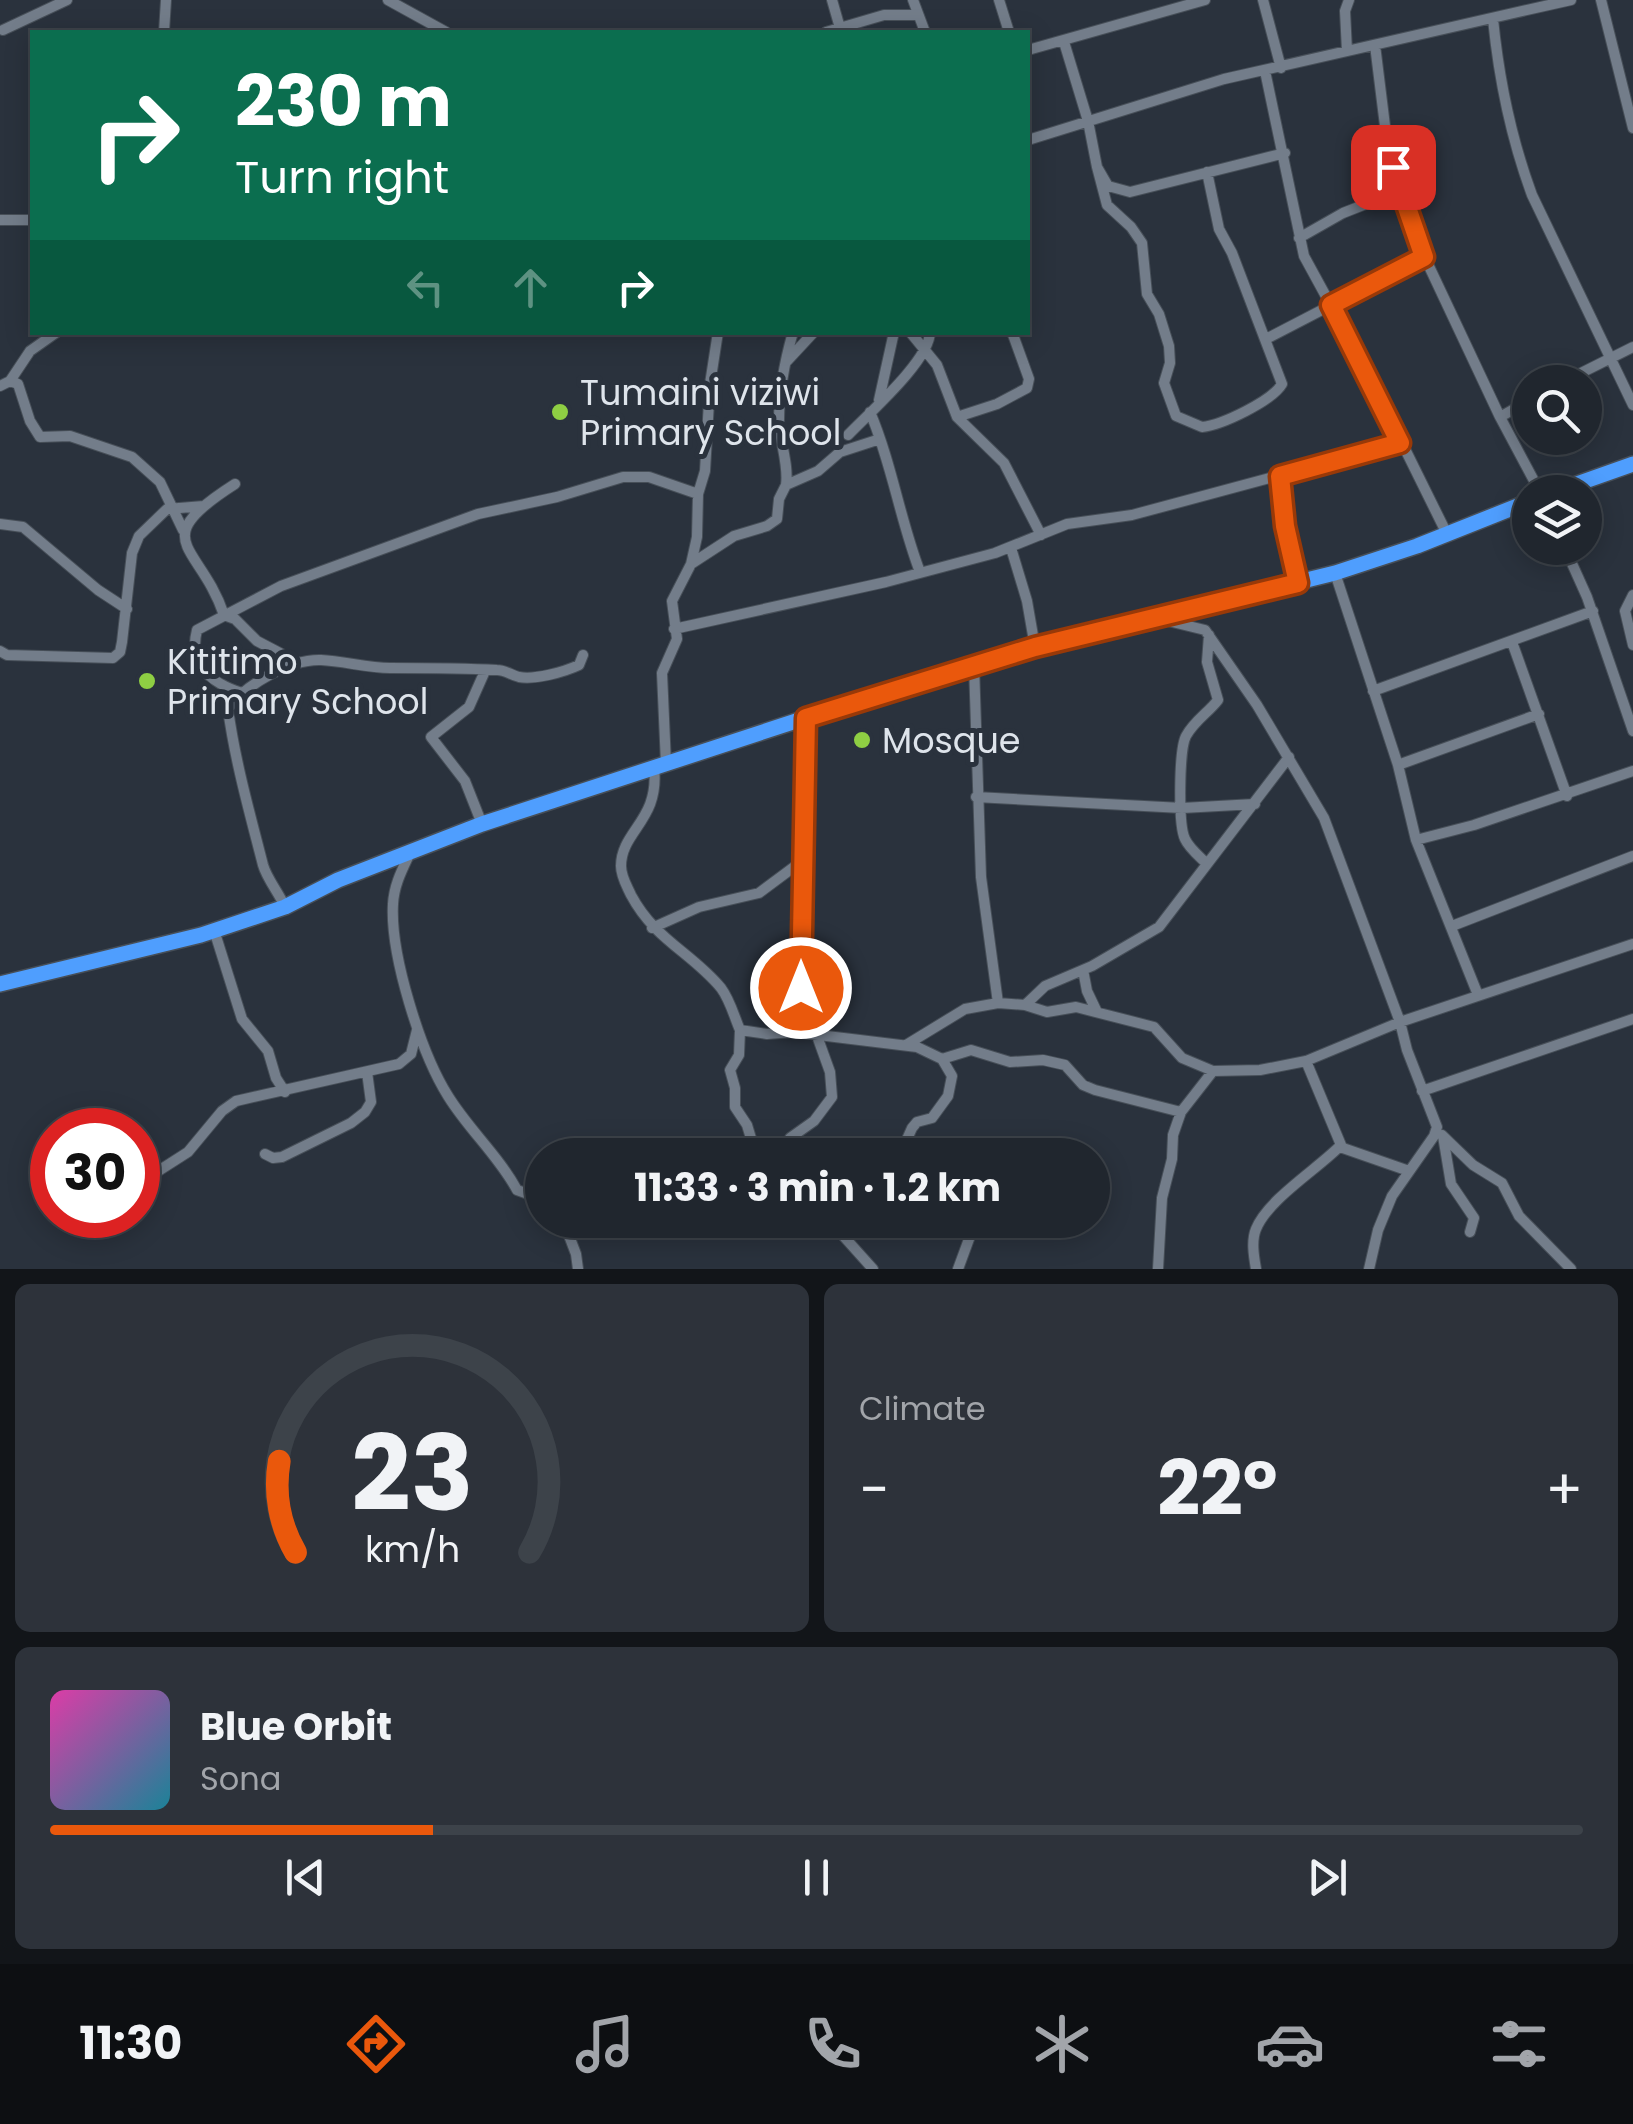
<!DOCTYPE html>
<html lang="en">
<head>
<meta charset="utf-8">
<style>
  :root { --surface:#20262e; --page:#2d323a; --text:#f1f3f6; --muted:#a2a5aa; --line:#3d434a; --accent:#ea580c }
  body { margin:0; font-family:Poppins,sans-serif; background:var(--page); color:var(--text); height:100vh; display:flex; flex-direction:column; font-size:38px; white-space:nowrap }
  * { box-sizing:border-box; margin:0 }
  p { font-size:32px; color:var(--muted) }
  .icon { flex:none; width:55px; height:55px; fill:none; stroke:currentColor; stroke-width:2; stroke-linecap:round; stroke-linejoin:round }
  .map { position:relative; height:1269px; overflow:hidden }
  .drawer { display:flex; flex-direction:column; gap:15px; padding:15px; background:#121519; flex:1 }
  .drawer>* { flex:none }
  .top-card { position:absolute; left:30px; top:30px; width:1000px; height:305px; border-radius:0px; box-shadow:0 5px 25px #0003,0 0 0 2px var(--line); background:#0b6e4f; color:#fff; overflow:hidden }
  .tools { position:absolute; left:1512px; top:365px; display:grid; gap:20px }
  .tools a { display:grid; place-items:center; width:90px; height:90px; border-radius:50%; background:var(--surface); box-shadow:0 5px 25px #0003,0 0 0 2px var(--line); font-size:50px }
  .speed { position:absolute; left:30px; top:1108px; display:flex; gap:20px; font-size:50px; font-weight:700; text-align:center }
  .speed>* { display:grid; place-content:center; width:130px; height:130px; border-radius:50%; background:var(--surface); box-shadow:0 5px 25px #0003,0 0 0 2px var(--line); line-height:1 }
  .speed .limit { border:15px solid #d22; background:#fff; color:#111 }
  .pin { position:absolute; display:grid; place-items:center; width:85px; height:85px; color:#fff; margin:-42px; border-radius:20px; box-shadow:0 5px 15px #0006 }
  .me { position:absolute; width:110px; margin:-55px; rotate:0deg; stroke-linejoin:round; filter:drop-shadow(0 0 8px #0008) }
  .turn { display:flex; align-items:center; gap:35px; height:210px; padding:0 40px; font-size:45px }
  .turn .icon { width:130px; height:130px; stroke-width:2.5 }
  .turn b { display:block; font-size:70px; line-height:85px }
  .lanes { display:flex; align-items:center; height:95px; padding:0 40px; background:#0003; justify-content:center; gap:50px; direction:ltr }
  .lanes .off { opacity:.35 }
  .big { font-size:75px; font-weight:700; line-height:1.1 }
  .drawer .widget { flex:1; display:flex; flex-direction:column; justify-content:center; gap:15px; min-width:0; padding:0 35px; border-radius:15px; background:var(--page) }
  .drawer .dial { align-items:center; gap:0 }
  .dial svg { height:260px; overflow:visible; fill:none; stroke:var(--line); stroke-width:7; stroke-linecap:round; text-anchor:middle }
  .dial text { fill:var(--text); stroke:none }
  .song { display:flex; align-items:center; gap:30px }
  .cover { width:120px; height:120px; border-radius:15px; background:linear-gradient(135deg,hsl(320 70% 55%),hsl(190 70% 35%)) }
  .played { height:10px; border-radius:5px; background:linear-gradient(90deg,var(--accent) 25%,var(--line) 25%) }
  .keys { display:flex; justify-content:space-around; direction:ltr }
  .heat { display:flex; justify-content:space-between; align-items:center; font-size:55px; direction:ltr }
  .drawer .tiles { flex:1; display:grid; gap:15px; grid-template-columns:1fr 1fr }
  .widget:last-child { grid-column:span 2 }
  .trip { position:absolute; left:525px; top:1138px; width:585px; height:100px; border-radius:50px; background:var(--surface); box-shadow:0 5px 25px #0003,0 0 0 2px var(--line); font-weight:700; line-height:100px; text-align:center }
  .menu { display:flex; height:160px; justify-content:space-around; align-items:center; background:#0d0f12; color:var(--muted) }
  .menu .icon { width:70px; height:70px }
  .menu .active { color:var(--accent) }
  .menu b { font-size:45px; color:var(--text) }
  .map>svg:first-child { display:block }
</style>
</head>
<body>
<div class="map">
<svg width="1633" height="1269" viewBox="0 0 1633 1269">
  <rect width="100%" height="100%" fill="#2a323d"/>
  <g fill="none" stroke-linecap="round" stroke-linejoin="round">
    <g stroke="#474f58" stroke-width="12">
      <path id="minor" d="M388,0L446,32
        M832,0L840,28
        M913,0L925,32
        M999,0L1009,32
        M1263,0L1281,68
        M1601,0L1633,128
        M1493,19C1499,80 1511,138 1532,195L1633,405
        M3,30L67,0
        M164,32L166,0
        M826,32L884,15H917
        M1064,42L1088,121L1097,167L1108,186L1130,192L1285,153
        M1375,45L1387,142L1411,228L1500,417L1540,492
        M1028,50L1205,0
        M1347,51L1345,11L1349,0
        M1265,71L1304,256L1364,366L1447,534
        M1028,140L1224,79L1571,0
        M1097,167L1107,205L1131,227L1142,243L1147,294L1159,314L1169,346L1170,363L1164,383L1176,416L1202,427C1222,425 1272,401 1282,384L1232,253L1219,229L1207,172
        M0,220H32
        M1299,238L1343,213L1399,191
        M910,332L937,365L957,417L1004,463L1041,535
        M1266,339L1424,257
        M787,361L814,332
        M10,381L18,384L30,421L40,437L70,436L132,457L160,482L183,530
        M1563,382L1633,347
        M0,386L10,381L30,351L57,332
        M879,400L894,332
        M870,412C892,464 900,520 920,572
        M957,417L997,404L1027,388L1029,379L1012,332
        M1500,417L1530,400
        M848,435C868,414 930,360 930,332
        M1280,476L1285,526L1298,583
        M235,484C144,542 200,543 224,615L235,619L257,641L299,663
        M786,485C789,465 780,443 779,421C779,393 785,360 793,332
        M0,524L23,527L98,590L127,609
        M1011,548L1027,601L1035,647
        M1565,548L1587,597L1633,731
        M691,564L734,536L767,526L777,519L779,499L786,485L818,471L840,452L880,439
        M1335,573L1398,765L1416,840L1478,995
        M1633,595L1625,611L1633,645
        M1160,619L1205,630L1257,705L1324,818L1400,1022L1407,1050L1437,1127L1434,1136L1392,1196L1378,1230L1369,1269
        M674,629L886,582L995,553L1067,524L1132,515L1400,443
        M1512,642L1567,796
        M0,651L7,655L113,658L120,652L122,642L132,553L139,536L167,509L204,506
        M974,665L981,877L998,1003
        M1373,691L1593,611
        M242,693C211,683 188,665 197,630L281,586L478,514L557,497L623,477H649L698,494
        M666,764L662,673L677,639L672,601L691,564L697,537L698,494L705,471L710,384L718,332
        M1398,765L1539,714
        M654,768C660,820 621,831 621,866C621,877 627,886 631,895C655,940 691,952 721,988C730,1000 734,1016 740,1030L767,1034L794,1032L917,1047L942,1059L952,1076L948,1096L932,1118L917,1122L912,1128L900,1155
        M976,797L1182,808L1255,804
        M482,824L465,781L431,737L469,707L485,671
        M1416,840L1474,825L1633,771
        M410,853C402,870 394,885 393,904C390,955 421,1053 448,1096C469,1130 498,1155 517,1190L542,1199
        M1206,863C1199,856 1189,848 1185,839C1178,825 1179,749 1186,736C1195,720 1208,713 1218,700L1207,662L1209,635
        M285,907C279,893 267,879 263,865C250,814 235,761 228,709C246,684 290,659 321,660C344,661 367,668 390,668C426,668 461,668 497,670C505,670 511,675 519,677C535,680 564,672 579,665L583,655
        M1452,926L1633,856
        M652,928L699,907L759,893L802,861
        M214,930L242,1019L268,1051L276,1078L285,1092
        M1083,970L1087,991L1097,1012
        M1025,1005L1045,986L1092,966L1159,927L1289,757
        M740,1030L739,1055L730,1070L735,1088V1107L747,1125L756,1155
        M794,1032L801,988L806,718
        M906,1045L965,1009L998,1003L1025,1005L1047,1012L1076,1007L1154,1027L1182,1058L1213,1071L1260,1070L1306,1061L1400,1022L1633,944
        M942,1059L971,1050L1010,1062L1043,1060L1065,1065L1083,1085L1095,1090L1181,1112
        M1422,1091L1633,1019
        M1442,1135L1473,1165L1502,1183L1519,1216L1571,1269
        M1443,1136L1451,1184L1474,1218L1470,1232
        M1340,1147L1409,1171
        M902,1152L925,1155
        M265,1154L273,1158L282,1157L351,1123L365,1112L371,1102L367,1072
        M787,1155L790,1138L814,1121L832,1097L830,1072L817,1036
        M138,1184L188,1152L222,1111L236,1101L399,1064L411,1054L417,1030
        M563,1220L576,1254L578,1269
        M829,1220L873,1269
        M958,1269L976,1220
        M1158,1269L1162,1198L1172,1159L1173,1135L1181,1112L1213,1071
        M1256,1269C1254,1257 1251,1241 1256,1229C1268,1199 1319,1168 1341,1145L1306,1061"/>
    </g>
    <g stroke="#474f58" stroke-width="18">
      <path id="highway" d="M1554,492L1633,464
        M0,984L201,935L285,907L338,880L482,824L900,687L1035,647L1335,573L1417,546L1530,501"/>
    </g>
    <use href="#minor" stroke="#737d8a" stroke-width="10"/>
    <use href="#highway" stroke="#4f9efe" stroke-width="15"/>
  </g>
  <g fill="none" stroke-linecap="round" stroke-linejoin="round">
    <g stroke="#983908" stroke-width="25">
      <path id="route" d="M801,988L806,718L1035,647L1298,583L1285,526L1280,476L1400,443L1331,305L1424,257L1393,167"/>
    </g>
    <use href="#route" stroke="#ea580c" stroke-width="18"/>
  </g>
  <g fill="#8ece43" stroke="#2a323d" stroke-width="4">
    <circle cx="560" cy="412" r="10"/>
    <circle cx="147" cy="681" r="10"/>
    <circle cx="862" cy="740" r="10"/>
  </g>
  <g text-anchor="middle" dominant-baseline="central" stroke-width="10" stroke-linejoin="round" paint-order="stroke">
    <g font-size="35" fill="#dee4eb" stroke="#2a323d" text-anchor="start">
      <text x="580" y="392">Tumaini viziwi<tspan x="580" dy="40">Primary School</tspan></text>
      <text x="167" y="661">Kititimo<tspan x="167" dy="40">Primary School</tspan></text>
      <text x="882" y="740">Mosque</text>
    </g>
  </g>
</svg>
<div class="tools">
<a><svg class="icon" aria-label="search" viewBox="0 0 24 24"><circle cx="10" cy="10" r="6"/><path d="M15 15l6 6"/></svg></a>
<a><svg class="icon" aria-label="layers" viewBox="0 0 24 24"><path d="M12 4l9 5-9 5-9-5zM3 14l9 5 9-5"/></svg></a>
</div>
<div class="speed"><div class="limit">30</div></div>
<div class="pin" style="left:1393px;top:167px;background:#d93025"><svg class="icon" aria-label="arrive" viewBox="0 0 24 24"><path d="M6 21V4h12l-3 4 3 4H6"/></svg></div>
<svg class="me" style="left:801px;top:988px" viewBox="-20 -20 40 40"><circle r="17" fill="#ea580c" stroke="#fff" stroke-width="3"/><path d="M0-11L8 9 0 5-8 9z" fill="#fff"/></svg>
<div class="trip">11:33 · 3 min · 1.2 km</div>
<div class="top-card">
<div class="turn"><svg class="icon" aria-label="right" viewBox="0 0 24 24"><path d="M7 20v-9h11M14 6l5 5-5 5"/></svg><div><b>230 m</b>Turn right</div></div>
<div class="lanes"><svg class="icon off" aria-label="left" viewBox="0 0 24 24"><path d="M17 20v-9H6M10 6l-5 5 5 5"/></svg><svg class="icon off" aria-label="ahead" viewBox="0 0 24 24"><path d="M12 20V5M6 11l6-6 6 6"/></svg><svg class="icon" aria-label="right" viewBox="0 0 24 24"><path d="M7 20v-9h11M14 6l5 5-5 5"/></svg></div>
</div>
</div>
<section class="drawer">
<div class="tiles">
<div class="widget dial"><svg viewBox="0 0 100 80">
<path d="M14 69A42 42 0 1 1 86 69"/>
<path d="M14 69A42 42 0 0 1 9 41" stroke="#ea580c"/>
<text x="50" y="56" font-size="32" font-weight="700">23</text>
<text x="50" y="72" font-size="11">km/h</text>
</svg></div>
<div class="widget"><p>Climate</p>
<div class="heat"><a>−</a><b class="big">22°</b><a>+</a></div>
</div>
<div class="widget">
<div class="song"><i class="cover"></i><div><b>Blue Orbit</b><p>Sona</p></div></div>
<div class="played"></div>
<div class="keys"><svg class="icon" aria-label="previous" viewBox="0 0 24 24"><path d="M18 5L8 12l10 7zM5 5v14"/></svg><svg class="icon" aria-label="pause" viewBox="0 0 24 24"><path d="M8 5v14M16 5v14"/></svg><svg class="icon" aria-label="next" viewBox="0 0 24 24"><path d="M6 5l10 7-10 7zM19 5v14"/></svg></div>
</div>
</div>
</section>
<nav class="menu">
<b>11:30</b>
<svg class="icon active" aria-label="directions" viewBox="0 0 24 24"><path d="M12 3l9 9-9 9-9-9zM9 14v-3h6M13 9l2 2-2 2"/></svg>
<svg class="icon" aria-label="music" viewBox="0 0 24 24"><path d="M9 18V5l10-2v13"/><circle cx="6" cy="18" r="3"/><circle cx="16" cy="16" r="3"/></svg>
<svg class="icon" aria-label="phone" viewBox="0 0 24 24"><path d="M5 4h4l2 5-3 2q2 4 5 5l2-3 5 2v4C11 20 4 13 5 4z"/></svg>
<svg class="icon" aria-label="climate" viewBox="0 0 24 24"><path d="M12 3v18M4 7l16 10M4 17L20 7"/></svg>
<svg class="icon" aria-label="car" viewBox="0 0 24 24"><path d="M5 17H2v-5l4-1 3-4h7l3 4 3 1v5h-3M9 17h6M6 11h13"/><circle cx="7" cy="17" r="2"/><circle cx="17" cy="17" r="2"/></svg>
<svg class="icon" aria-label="filters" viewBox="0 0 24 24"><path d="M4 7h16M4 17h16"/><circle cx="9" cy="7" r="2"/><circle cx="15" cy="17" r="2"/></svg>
</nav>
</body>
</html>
